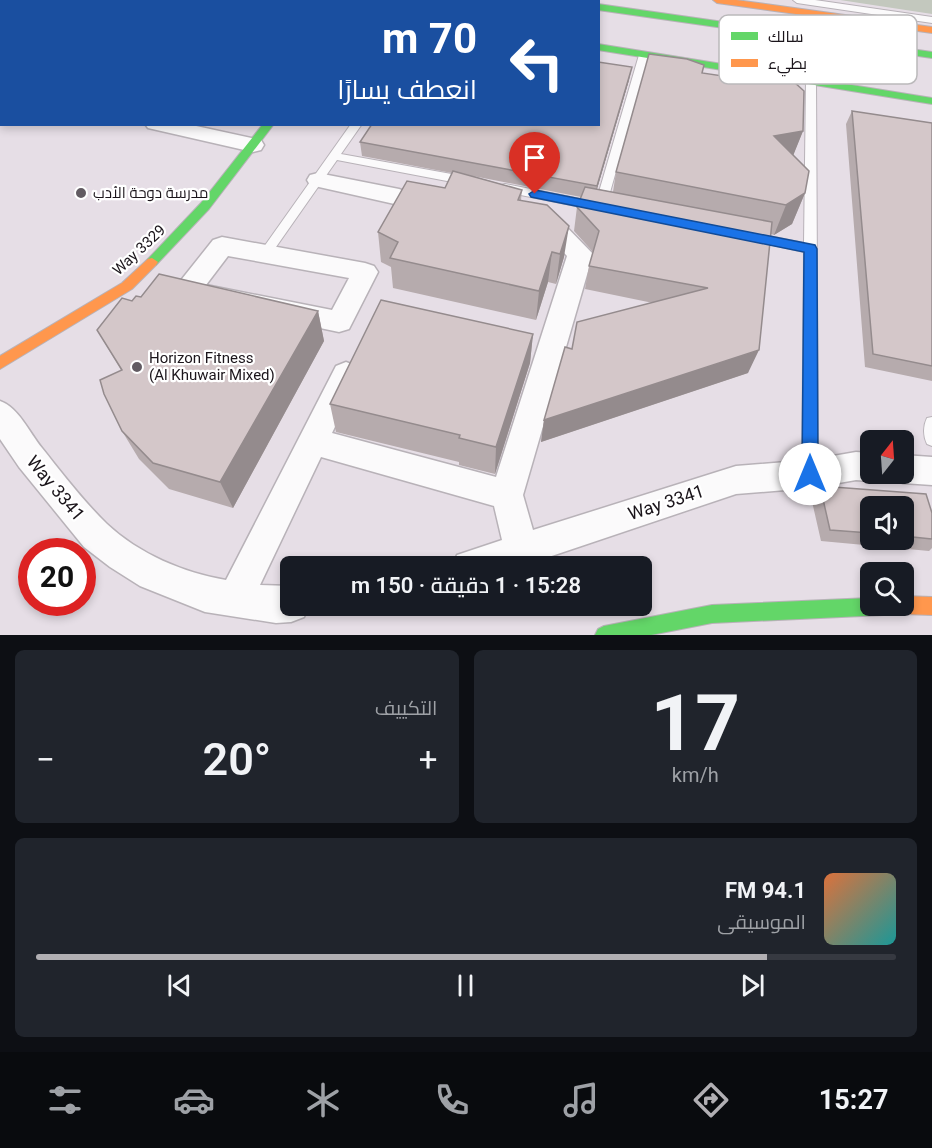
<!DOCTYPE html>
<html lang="ar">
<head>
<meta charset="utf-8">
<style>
  :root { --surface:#171b24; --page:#20242c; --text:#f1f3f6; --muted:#9ea1a6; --line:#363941; --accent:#b1afb3 }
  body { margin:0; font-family:Roboto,Cairo,sans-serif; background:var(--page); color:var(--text); direction:rtl; height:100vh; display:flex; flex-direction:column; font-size:22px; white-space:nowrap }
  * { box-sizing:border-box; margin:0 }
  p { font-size:20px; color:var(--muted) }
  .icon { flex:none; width:33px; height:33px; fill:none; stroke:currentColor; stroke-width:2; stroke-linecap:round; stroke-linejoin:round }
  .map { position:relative; height:635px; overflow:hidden; direction:ltr }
  .drawer { display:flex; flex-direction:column; gap:15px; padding:15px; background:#0d0f14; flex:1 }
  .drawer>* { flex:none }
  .top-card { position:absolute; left:0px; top:0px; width:600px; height:126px; box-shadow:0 3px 9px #0003; direction:rtl; background:#1a4fa0; color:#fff; overflow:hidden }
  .needle { width:39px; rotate:17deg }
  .tools { position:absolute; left:860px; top:430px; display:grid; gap:12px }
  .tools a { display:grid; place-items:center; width:54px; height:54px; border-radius:9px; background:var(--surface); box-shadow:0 3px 9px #0003; font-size:30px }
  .speed { position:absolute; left:18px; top:538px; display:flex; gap:12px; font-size:30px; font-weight:700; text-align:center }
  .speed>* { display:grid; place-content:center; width:78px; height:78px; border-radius:50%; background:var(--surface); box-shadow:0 3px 9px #0003; line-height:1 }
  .speed .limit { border:9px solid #d22; background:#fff; color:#111 }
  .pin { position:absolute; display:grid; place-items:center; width:51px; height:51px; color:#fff; margin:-62px -26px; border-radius:50% 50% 50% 0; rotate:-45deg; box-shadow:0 0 6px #0007 }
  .pin .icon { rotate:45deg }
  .me { position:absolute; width:66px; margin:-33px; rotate:0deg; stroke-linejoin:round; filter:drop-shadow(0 0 4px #0008) }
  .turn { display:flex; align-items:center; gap:21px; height:126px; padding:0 24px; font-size:27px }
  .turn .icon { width:78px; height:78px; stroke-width:2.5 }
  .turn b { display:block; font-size:42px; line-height:51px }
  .big { font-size:45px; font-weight:600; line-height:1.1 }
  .drawer .tile { flex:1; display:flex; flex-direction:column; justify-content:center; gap:9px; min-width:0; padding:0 21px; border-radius:9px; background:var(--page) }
  .drawer .dial { align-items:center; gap:0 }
  .dial b { font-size:78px; line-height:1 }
  .song { display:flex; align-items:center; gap:18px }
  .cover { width:72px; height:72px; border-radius:9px; background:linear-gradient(135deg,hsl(20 70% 55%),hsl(180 70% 35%)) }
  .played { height:6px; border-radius:3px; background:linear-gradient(90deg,var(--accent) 85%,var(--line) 85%) }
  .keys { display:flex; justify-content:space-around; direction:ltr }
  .heat { display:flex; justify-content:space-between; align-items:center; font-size:33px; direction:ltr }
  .drawer .tiles { flex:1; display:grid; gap:15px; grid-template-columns:1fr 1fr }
  .tile:last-child { grid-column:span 2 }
  .trip { position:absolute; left:280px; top:556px; width:372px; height:60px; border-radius:9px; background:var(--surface); box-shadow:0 3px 9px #0003; font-weight:600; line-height:60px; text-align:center; direction:rtl }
  .dock { display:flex; height:96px; justify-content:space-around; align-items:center; background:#090b0e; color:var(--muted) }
  .dock .icon { width:42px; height:42px }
  .dock .on { color:var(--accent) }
  .dock b { font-size:27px; color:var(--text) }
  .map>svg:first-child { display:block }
</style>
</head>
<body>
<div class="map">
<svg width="932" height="635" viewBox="0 0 932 635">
  <rect width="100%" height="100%" fill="#e6dee6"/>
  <path fill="#c3c8be" d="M840,0H932V14Z"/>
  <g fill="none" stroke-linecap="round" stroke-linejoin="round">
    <g stroke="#b8b2b8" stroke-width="2">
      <path id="lane" d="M793,0H815L932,17V23L797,3Z
        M644,52L649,55L605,210L601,211L501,191V185L505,184L596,202L639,55Z
        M811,78L816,81L818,474L816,479L810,481L804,479L802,474L804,252L754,241L748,237L754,233L804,243L806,81Z
        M351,124H362L341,154L468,177L474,181L468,185L337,160L269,257H261L259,254L261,251Z
        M932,417V446L927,444C923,436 923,426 927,418Z"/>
    </g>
    <g stroke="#b8b2b8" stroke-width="3">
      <path id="street" d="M0,87H2V99H0Z
        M145,124H187L261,140L264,145L261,150L253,152L148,128Z
        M318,173L399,189L407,192L411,197L407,202L399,205L310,185L307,180L310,175Z
        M542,208L550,210L593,254L523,495L533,530L736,466L810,460L856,452L870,453V474H883L881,477L870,481L856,480L810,488L736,494L519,567H452L457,555L502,540L494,506L321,457L260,585L291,586V606H308L304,617L291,622L276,623L205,612L140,586L110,567L84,547L19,467L0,439V401C19,408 29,432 42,448C62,473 84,502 107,524C139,554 184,573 226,580L336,366L346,362L356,366L360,374L332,433L496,477L567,256L530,216L534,210Z
        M222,237L365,263L374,266L378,272L349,329L339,332L178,298L174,291L178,284L213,240ZM228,256L349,278L332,310L206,285Z
        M903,455L932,457V485L903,483L892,479L890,474H903Z"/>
    </g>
    <g stroke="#b8b2b8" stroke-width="2">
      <path id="fast" d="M282,0H298L300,2H283Z
        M598,4L932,52V58L598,10Z
        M598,44L932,98V104L598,50Z
        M263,124H274L209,209L156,265H148L146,262L148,259L201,203Z
        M870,598V606H893L890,612L884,615L712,623L651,635H595L598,629L604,626L712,605Z"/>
    </g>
    <g stroke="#b8b2b8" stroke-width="2">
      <path id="slow" d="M543,0H559L561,2H544Z
        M713,0H736L932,27V33L717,3Z
        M152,258L158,262L156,265L132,289L0,369V356L122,283L148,259Z
        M903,596L932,597V615L903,614L897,611L894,606H903Z"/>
    </g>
    <use href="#lane" fill="#fbfafb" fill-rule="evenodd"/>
    <use href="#street" fill="#fbfafb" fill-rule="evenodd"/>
    <use href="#fast" fill="#63d668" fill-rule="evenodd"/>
    <use href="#slow" fill="#ff974d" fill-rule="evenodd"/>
  </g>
  <path fill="#b6abad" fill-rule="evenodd" d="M0,0L2,2V60L0,59Z
    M702,73L803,131L793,155L805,193L792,224L774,235L771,234L748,373L541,442L544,420L572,349L653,303L585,289L589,266L593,252L574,231L577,207L581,197L473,176L522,190L521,200L564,257L556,284L548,282L536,320L393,288L391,267L381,262L378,232L445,188L452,173L362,156L360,142L629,80L597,189L613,192L616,172Z
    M852,111L932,123V381L865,367L846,124Z
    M141,297L318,311L324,341L233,508L169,489L139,459L122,431L121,370L97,330L132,301Z
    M533,334L530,363L495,474L459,465V462L336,432L330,404Z
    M820,486L932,513V548L929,551L821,541L811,497ZM870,507H903V540H870Z"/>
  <path fill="#948b8d" d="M632,67L629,80L594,199L597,186Z
    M803,131L791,161L774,136Z
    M805,193L792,224L774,235L786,205Z
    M569,226L564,257L556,284L560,254Z
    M552,252L548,282L536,320L539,291Z
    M318,311L324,341L233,508L220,482Z
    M533,334L530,363L495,474L496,447Z
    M759,350L748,373L541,442L544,420Z"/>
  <path fill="#d4c7c9" stroke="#948b8d" stroke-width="1.5" d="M0,0H282L292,2H2V33H0Z
    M649,54L687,59L704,65L702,73L743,79L748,69L771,72L794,82L804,91L803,131L774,136L809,171L805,193L786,205L616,172Z
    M598,62L632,67L597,186L360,142L372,124H598Z
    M852,111L932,123V366L873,354Z
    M453,171L522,190L518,200L547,205L569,226L560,254L552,252L539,291L390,258L398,242L378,232L407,181L445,188Z
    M585,187L772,222L759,350L544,420L565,347L572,349L577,322L708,288L589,266L599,231L577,207Z
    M159,274L318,311L220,482L153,463L122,431L104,394L100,380L122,370L97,330L122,298L132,301L136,296L141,297Z
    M381,300L533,334L496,447L459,438L460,435L330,404Z
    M820,486L926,494L932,513V539L903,536V507H870V533L830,530Z"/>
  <path fill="#1a73e8" stroke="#114b97" stroke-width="1.5" d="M535,190L815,245L817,249L818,474L816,479L810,481L804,479L802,474L804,252L531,197L529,194Z"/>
  <g fill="#625b62" stroke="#fff" stroke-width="2">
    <circle cx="81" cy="193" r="6"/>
    <circle cx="137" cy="367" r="6"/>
  </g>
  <g text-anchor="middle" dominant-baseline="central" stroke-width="4.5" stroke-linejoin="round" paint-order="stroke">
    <g font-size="15" fill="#1b151b" stroke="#fff" text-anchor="start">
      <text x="93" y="193">مدرسة دوحة الأدب</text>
      <text x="149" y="358">Horizon Fitness<tspan x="149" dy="17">(Al Khuwair Mixed)</tspan></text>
    </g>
    <g font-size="15" fill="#1b151b" stroke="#fff">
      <text transform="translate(139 250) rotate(-43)">Way 3329</text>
    </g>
    <g font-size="18" fill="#1b151b" stroke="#fff">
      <text transform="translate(56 488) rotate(50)">Way 3341</text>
      <text transform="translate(666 502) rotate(-18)">Way 3341</text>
    </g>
  </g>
  <rect x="719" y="15" width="198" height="69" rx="9" fill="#fff" stroke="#bbb9bb" stroke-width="1.5"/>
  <rect x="731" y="32" width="27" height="8" fill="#63d668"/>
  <rect x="731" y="59" width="27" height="8" fill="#ff974d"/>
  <g font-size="16" fill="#1b151b">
    <text x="768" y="42">سالك</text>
    <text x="768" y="69">بطيء</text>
  </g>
</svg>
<div class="tools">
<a><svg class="needle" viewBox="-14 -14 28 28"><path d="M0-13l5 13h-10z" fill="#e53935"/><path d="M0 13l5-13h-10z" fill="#9ea1a6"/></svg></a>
<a><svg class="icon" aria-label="sound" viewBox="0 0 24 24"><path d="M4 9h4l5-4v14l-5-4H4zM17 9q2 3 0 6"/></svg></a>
<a><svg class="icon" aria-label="search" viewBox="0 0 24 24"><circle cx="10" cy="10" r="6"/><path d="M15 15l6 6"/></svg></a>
</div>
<div class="speed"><div class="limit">20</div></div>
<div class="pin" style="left:535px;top:194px;background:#d93025"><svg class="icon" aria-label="arrive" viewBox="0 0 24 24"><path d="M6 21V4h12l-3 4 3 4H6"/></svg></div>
<svg class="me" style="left:810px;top:474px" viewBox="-20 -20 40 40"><circle r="19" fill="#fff"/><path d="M0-13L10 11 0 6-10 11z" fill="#1a73e8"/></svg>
<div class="trip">15:28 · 1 دقيقة · 150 m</div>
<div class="top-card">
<div class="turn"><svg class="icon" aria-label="left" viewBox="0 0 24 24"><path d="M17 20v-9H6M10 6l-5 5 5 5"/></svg><div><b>70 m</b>انعطف يسارًا</div></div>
</div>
</div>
<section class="drawer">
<div class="tiles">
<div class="tile dial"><b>17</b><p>km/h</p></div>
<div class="tile"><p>التكييف</p>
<div class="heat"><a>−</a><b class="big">20°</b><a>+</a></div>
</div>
<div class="tile">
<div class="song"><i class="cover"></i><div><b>94.1 FM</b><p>الموسيقى</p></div></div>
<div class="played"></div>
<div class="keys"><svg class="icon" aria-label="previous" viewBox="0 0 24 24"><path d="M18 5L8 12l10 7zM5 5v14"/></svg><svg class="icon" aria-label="pause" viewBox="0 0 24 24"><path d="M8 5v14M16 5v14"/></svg><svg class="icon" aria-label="next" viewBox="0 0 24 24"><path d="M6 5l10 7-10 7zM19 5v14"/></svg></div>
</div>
</div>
</section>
<nav class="dock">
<b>15:27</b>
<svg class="icon on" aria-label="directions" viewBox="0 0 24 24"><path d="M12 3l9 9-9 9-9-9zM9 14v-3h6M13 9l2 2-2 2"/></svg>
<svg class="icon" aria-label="music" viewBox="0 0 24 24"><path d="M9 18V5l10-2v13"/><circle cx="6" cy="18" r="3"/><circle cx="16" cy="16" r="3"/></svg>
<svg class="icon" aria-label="phone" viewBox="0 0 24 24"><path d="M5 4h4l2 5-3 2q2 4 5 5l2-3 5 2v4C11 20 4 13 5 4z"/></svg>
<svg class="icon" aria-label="climate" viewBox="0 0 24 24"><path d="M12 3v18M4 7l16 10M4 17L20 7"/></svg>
<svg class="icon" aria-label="car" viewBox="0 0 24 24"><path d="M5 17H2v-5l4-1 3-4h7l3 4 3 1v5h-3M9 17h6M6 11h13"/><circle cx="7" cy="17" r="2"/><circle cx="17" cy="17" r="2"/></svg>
<svg class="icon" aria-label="filters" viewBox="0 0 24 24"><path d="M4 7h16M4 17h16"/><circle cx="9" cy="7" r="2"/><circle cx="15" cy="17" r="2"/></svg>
</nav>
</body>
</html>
